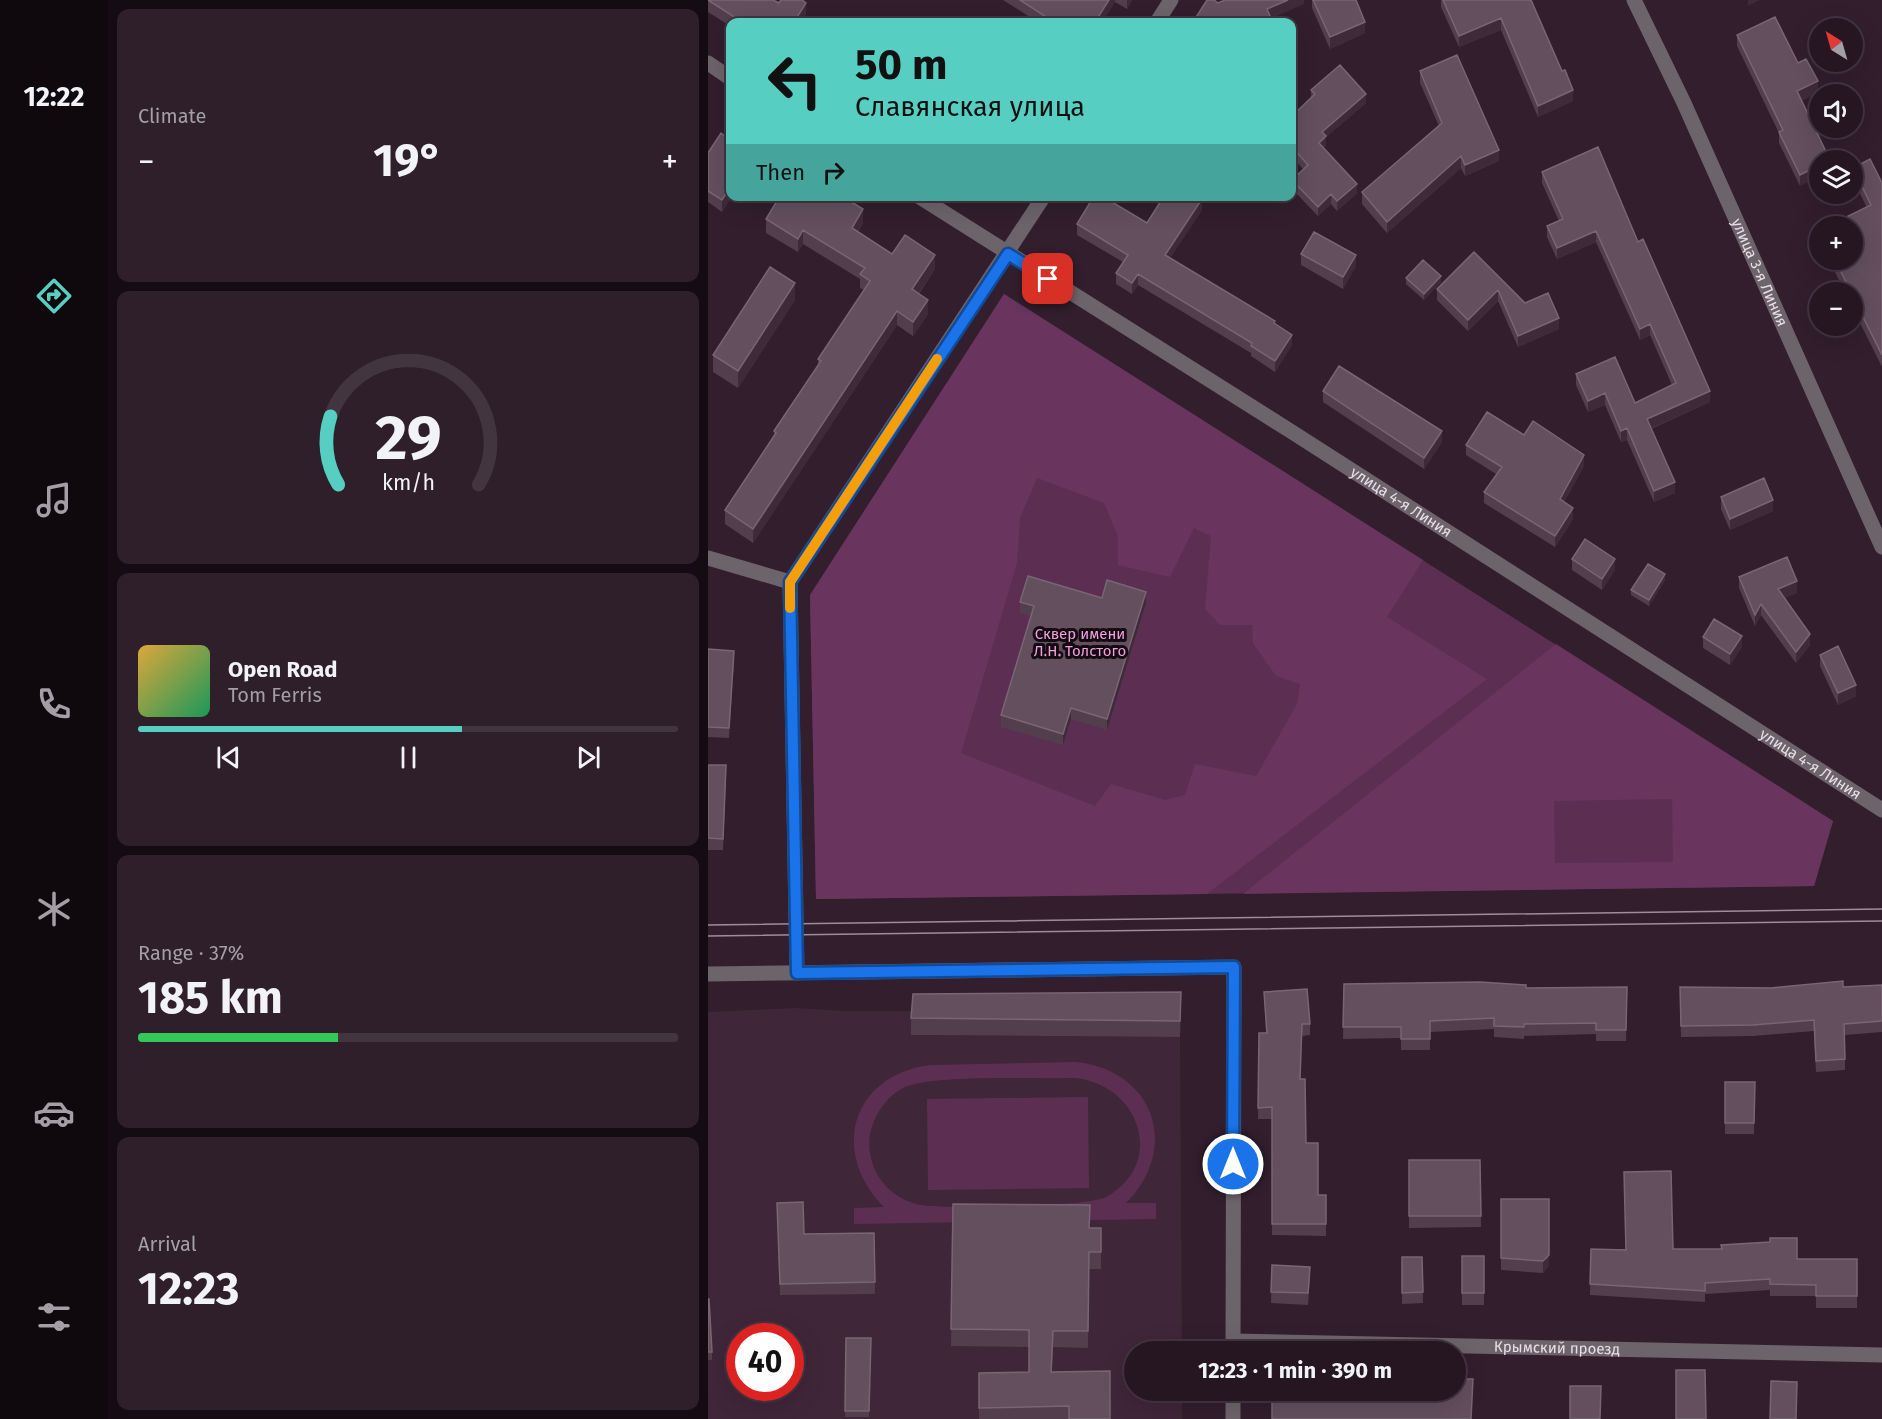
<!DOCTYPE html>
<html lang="en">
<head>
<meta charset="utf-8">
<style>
  :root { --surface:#261622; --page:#2e1f2a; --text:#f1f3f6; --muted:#a49fa5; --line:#423540; --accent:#57cec2 }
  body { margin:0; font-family:"Fira Sans",sans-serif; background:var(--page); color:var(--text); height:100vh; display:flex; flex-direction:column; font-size:22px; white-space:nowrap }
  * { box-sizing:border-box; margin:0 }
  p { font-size:20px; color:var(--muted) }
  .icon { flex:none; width:33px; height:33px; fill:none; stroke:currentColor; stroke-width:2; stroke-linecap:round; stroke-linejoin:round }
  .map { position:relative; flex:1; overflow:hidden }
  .panel { display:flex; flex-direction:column; gap:9px; padding:9px; background:#150c13; width:600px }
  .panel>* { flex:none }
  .top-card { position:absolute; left:18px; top:18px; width:570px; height:183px; border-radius:12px; box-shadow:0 6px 24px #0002,0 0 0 2px var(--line); background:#57cec2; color:#111; overflow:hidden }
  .needle { width:39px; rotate:323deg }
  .tools { position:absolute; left:1101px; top:18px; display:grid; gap:12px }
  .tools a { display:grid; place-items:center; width:54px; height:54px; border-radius:50%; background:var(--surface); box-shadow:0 6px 24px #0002,0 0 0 2px var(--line); font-size:30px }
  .speed { position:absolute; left:18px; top:1323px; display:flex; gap:12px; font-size:30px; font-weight:700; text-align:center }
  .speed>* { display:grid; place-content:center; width:78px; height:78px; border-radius:50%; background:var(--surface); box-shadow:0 6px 24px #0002,0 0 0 2px var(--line); line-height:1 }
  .speed .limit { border:9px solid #d22; background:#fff; color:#111 }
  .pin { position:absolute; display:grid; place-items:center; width:51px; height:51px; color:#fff; margin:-26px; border-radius:12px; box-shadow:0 3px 9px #0006 }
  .me { position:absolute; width:66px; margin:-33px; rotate:0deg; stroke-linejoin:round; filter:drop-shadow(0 0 4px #0008) }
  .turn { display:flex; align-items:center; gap:21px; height:126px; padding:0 30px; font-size:27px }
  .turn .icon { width:78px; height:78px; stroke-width:2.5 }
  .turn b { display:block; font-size:42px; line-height:51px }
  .then { display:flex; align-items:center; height:57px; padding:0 30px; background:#0003; gap:12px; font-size:22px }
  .big { font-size:45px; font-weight:700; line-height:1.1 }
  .panel .widget { flex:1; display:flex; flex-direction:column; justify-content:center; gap:9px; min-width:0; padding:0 21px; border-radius:12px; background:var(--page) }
  .panel .dial { align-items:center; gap:0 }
  .dial svg { height:156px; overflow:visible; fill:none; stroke:var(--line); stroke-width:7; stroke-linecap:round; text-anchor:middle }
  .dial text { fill:var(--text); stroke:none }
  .song { display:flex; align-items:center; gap:18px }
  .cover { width:72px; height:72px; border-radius:9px; background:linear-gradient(135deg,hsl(40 70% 55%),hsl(150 70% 35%)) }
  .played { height:6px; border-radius:3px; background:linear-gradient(90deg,var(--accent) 60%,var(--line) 60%) }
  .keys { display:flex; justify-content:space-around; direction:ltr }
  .heat { display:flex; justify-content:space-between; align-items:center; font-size:33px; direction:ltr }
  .charge { height:9px; border-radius:4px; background:linear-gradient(90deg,#34c759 37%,var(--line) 0) }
  .trip { position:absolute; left:416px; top:1341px; width:342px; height:60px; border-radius:30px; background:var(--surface); box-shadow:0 6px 24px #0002,0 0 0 2px var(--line); font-weight:700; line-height:60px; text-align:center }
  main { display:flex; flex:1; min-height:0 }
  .tabs { display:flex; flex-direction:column; width:108px; justify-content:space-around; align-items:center; background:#0f090e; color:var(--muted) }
  .tabs .icon { width:42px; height:42px }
  .tabs .active { color:var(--accent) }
  .tabs b { font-size:27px; color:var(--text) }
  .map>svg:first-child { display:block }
</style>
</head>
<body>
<main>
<nav class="tabs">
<b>12:22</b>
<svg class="icon active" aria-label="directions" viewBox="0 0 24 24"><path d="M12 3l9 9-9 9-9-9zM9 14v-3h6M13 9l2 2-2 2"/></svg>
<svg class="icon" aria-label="music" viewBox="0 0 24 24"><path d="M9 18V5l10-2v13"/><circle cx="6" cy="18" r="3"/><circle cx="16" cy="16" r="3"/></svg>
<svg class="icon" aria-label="phone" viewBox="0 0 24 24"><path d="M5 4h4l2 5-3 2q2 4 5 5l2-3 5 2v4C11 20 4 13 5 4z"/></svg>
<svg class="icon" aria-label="climate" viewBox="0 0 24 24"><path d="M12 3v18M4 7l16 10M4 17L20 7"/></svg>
<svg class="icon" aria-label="car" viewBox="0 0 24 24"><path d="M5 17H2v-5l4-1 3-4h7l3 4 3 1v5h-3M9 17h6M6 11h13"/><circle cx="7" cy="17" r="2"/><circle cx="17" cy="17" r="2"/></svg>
<svg class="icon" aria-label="filters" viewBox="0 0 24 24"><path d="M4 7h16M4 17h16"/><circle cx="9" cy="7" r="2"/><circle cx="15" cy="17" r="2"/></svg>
</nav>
<section class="panel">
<div class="widget"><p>Climate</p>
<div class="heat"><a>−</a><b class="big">19°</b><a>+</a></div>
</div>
<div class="widget dial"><svg viewBox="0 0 100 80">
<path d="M14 69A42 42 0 1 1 86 69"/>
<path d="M14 69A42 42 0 0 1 10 34" stroke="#57cec2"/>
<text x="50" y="56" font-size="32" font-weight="700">29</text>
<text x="50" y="72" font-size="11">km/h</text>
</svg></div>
<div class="widget">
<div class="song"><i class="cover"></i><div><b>Open Road</b><p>Tom Ferris</p></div></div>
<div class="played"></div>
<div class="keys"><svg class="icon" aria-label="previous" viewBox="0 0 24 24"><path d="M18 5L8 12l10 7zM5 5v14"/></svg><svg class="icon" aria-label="pause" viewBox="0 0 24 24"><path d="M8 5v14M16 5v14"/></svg><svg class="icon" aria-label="next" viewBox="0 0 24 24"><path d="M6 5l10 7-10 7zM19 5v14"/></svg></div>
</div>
<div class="widget"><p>Range · 37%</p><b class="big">185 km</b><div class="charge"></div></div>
<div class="widget"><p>Arrival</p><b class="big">12:23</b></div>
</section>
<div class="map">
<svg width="1174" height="1419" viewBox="0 0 1174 1419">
  <rect width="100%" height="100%" fill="#321e2d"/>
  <path fill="#3f2639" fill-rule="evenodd" d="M89,1008L136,1011H205L204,1035L472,1037L474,1351L426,1352V1390L474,1391V1419H0V1012ZM32,1336H82V1388H32Z"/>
  <path fill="#5c2f52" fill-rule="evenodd" d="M296,294L1125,821L1106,886L108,899L102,595Z
    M368,1062C446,1070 473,1148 418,1203H448V1219L146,1224V1208L176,1207C121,1152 144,1074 223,1065ZM367,1078C433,1085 458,1164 398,1197C380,1207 229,1210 208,1204C190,1199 175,1187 167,1170C161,1157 159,1140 164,1126C170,1110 180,1096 195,1088C221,1074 331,1079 367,1078Z
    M380,1097L381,1188L220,1190L219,1099Z"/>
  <path fill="#69345d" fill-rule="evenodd" d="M296,294L715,560L679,617L779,679L499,894L108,899L102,595ZM329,478L396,503L410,536V565L462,577L486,528L503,536L497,609L512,625H544L545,643L568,676L592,684L589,704L548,776L487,764L477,795L457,800L403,784L387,806L253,753L309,563L312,518Z
    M848,644L1125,821L1106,886L535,894ZM964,799L965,862L847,863L846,801Z"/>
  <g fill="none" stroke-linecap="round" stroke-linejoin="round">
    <g stroke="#6d636a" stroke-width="15">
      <path id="s1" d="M926,0L976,103L1174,547"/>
      <path d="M449,22L463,0"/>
      <path d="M0,63L22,78"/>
      <path id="s2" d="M210,196L584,432L1174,810"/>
      <path d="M0,558L82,582"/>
      <path d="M89,973L82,582L336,196"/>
      <path d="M0,974L526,967L525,1352"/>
      <path id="s3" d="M525,1341L1174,1355"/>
      <path d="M525,1419V1390"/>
    </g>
    <path stroke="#9f8e9a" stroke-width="1.5" d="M0,925L1174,909
      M0,936L1174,921"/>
  </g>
  <path fill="#533e4e" d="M0,0L71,3L98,14L93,22H22V26L0,12Z
    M295,0H424L419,9L407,2L394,22H330Z
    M604,0H648L657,33L622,49L604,8Z
    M733,0H823L865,101L830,117L793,30L751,47L733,7Z
    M1029,35L1090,63L1110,93L1093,101L1092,186L1071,143V133L1029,46Z
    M712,71L791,161L757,176L753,168L679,233L654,204V192L731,126L712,83Z
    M603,90L658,103L618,137V145L615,148L649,193L629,211L623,204L610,216L584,189V180L595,169L584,157V116L603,98Z
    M0,153L22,196H24L14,212L0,202Z
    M1145,168L1174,183V367L1144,307V292H1137L1121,260H1144L1159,208L1145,179Z
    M834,172L930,242L1002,402L943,429L967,493L946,502L919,440L913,442L897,405L880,412L868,385V374L927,403L964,385L942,335L932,340L888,242L849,259L839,237V226L851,221L834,183Z
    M494,210L462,258L567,324L584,345L567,372L543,356V353L430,285L424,294L408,284V273L415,262L369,235V224L439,223Z
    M58,219L155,223L150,232L184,254L227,269L211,294L220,314L205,336L189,325L45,543L17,524V510L66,437V431L110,366V359L156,290L152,288V279L95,244L90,252L58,233Z
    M766,252L817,303L851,329L810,347L790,301L760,331L729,300V289Z
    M593,254L648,266L635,289L593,265Z
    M698,278L733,282L716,300L698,284Z
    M87,300L30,388L5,372V355Z
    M615,391L734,442L716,469L615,402Z
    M816,435L876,466L856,502L865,519L847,547L776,503V492L788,474L758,455V445Z
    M1013,497L1065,511L1022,530L1013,509Z
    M864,559L907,570L894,590L864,570Z
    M1031,577L1089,593L1076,598L1102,645L1088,663L1053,615L1047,626L1031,588Z
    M957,580L941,606L923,595V590Z
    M394,598L438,603L399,730L363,719L355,745L293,727V715L323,616L312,613V602Z
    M995,637L1034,647L1022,665L995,648Z
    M0,649L26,661L21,738L0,737Z
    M1112,655L1148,696L1130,705L1112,666Z
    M0,765L18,777L15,850H0Z
    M636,984L818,988L919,987L918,1041H888V1034L816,1036V1039L786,1037V1029L722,1032V1050H693V1038L635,1039Z
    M1174,985V1032L1137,1035V1070L1108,1072L1106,1031L1045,1036L973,1037L972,987L1063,988L1135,987Z
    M556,992L602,1024V1035L594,1036L592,1079L598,1143L610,1195H618V1236L564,1235V1119H550L551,1033H558Z
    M473,1009L472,1037L203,1035V1018Z
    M1017,1082H1047L1046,1134H1017Z
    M701,1160H772L773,1227L701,1228Z
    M793,1199L841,1266L835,1273L793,1270Z
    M245,1204L382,1228H393V1269H381L380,1348L345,1347L344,1372L402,1419H271V1373L321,1372V1347L243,1346Z
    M69,1214L96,1234L166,1233L167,1294L72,1295Z
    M883,1249H965L1089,1259H1149V1308H1108V1296H1062V1290L997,1294V1302L882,1295Z
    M754,1256H776V1305H754Z
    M694,1257H714L715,1303L694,1304Z
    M564,1265L602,1278L600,1305L563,1303Z
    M0,1299L4,1352V1360H0Z
    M138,1338H163L161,1417H137Z"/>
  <path fill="#3f2a3a" d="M401,0H407V2L394,22H387Z
    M419,0H424L419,9Z
    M580,0H596V4L562,19V22H547L559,9Z
    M1040,0H1052L1040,6Z
    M98,3V14L93,22H86Z
    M793,18V30L751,47V36Z
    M657,22V33L622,49V37Z
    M1110,81V93L1089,103V91Z
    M865,90V101L830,117V106Z
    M658,94V103L618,137V145L611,152V143L614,132Z
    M791,150V161L757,176V165Z
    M753,156V168L679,233V222Z
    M1112,165V177L1092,186V175Z
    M649,184V193L629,211V201Z
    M22,188V196H24L14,212V200Z
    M623,194V204L610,216V207Z
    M494,199V210L457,266V255Z
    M155,209V223L144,241V228Z
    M95,230V244L90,252V239Z
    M888,231V242L849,259V248Z
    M227,255V269L204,303V289Z
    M648,255V266L635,289V277Z
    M430,274V285L424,294V283Z
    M733,276V282L716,300V294Z
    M87,283V300L30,388V371Z
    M790,290V301L760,331V320Z
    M220,300V314L205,336V322Z
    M189,311V325L45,543V529Z
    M851,318V329L810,347V336Z
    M942,324V335L932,340V329Z
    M584,335V345L567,372V361Z
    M1002,391V402L939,430V419Z
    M897,393V405L880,412V401Z
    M919,428V440L913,442V431Z
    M734,431V442L716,469V458Z
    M876,455V466L852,509V499Z
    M967,482V493L946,502V491Z
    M1065,500V511L1022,530V519Z
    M865,508V519L847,547V536Z
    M907,559V570L894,590V579Z
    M957,574V580L941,606V600Z
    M1089,581V593L1070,601V589Z
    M438,592V603L399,730V719Z
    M1053,604V615L1047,626V615Z
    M1102,634V645L1088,663V652Z
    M1034,636V647L1022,665V654Z
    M26,651V661L21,738V728Z
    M1148,685V696L1130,705V693Z
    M363,708V719L355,745V734Z
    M473,992V1009L472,1037V1021Z
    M841,1255V1266L835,1273V1261Z"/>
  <path fill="#634f5e" stroke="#786674" stroke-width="1.5" d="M0,0H65L71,3L73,0H94L98,3L86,22H87H34Z
    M312,0H401L387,22H345H346Z
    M499,0H506L510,3L517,0H580L559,9L562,16L547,22H485Z
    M605,0H648L657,22L622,37Z
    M735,0H823L854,71L857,70L865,90L830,106L793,18L751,36Z
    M1067,17L1090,63L1098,59L1110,81L1089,91L1122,160H1112V165L1092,175L1071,132L1075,130L1029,35Z
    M749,55L791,150L757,165L753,156L679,222L654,192L734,123L712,71Z
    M632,65L658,94L614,132L618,136L611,143L649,184L629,201L623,194L610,207L584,180L600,165L584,147V116L607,94L603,90Z
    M13,133L22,140V188L14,200L0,191V153Z
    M890,147L930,242L935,239L1002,391L939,419L967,482L946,491L919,428L913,431L897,393L880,401L868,374L907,357L927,403L968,383L942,324L932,329L888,231L849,248L839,226L855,219L834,172Z
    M1162,159L1174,183V355L1144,295V292H1143L1127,260H1144V226H1120L1163,205L1145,168Z
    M72,196H134L155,209L144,228L184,254L197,235L227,255L204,289L220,300L205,322L189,311L45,529L17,510L68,433L66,431L113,361L110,359L162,281L152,274L157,268L95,230L90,239L58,219Z
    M386,196H394L439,223L456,196H490L494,199L457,255L567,321L566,323L584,335L567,361L543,346L544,343L430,274L424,283L408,273L420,255L369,224Z
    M606,232L648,255L635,277L593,254Z
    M766,252L817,303L840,293L851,318L810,336L790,290L760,320L729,289Z
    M715,260L733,276L716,294L698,278Z
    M62,267L87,283L30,371L5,355Z
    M631,366L734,431L716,458L615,391Z
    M779,412L816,435L825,421L876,455L852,499L865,508L847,536L776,492L794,467L758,445Z
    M1056,478L1065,500L1022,519L1013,497Z
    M877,539L907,559L894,579L864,559Z
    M1079,557L1089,581L1070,589L1102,634L1088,652L1053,604L1047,615L1031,577Z
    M940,564L957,574L941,600L923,590Z
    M320,576L394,598L399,580L438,592L399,719L363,708L355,734L293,715L326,606L312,602Z
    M1006,619L1034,636L1022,654L995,637Z
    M1130,646L1148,685L1130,693L1112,655Z
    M0,649L26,651L21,728L0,727Z
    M0,765H18L15,839L0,838Z
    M1135,981V987L1174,985V1021L1136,1024L1137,1059L1108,1061L1106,1020L1045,1025L973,1026L972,987L1063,988Z
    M772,982L818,985V988L919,987L918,1030H888V1023L816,1024V1027L786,1026V1018L722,1021V1039H693V1027H635L636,984Z
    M599,989L602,1024H594L592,1079H597L598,1143H610V1195H618V1224H564V1107L550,1108L551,1033H559L556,992Z
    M473,992L472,1021L203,1018L205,994Z
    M1017,1082H1047L1046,1123H1017Z
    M701,1160H772L773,1216H701Z
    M963,1171L965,1249H1014L1013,1245L1062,1242V1238H1089V1259H1149V1296H1108V1285L1062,1284V1279L997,1283V1291L882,1284L883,1249L918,1250L916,1172Z
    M793,1199H841V1255L835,1261L793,1258Z
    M95,1202L96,1234L166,1233L167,1282L72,1284L69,1203Z
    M245,1204L382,1205L381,1228H393V1252H381L380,1331H345L343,1372L402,1371V1419H361V1406L271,1408V1373L321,1372V1330L243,1329Z
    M754,1256H776V1293H754Z
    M694,1257H714L715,1292L694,1293Z
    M564,1265L602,1267L600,1293L563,1292Z
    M0,1299H1L4,1352H0Z
    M138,1338H163L161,1411H137Z
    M968,1370H997L998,1419H968Z
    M747,1379H765L763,1419H564V1392L594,1390H747Z
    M1063,1381L1089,1382L1088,1419H1062Z
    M862,1386H893L892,1419H862Z"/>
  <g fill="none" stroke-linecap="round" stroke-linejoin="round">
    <g stroke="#114b97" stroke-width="15">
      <path id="route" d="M340,279L300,254L82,582L89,973L526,967L525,1164"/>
    </g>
    <use href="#route" stroke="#1a73e8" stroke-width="10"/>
    <path stroke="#f59e0b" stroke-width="10" d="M82,608V582L229,359"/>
  </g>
  <g text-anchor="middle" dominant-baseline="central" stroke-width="6" stroke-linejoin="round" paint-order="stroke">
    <g font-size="15" fill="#ecdee8" stroke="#140b12">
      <text stroke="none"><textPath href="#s1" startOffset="300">улица 3-я Линия</textPath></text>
      <text stroke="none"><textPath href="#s2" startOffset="572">улица 4-я Линия</textPath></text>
      <text stroke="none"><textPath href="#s2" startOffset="1058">улица 4-я Линия</textPath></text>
      <text stroke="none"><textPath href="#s3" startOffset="324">Крымский проезд</textPath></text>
    </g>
    <g font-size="15" fill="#f19fdd" stroke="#140b12">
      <text x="372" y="634">Сквер имени<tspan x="372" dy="17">Л.Н. Толстого</tspan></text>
    </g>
  </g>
</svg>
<div class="tools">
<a><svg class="needle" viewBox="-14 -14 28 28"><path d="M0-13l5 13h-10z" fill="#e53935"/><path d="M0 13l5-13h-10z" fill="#a49fa5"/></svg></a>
<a><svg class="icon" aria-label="sound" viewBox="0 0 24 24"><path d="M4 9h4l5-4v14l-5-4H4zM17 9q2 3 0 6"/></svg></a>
<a><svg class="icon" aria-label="layers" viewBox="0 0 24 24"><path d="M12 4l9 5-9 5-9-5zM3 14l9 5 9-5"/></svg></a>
<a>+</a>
<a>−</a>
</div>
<div class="speed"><div class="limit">40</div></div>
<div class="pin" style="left:340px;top:279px;background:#d93025"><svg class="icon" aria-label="arrive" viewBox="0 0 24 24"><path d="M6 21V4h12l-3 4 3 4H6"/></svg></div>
<svg class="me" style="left:525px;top:1164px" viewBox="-20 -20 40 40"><circle r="17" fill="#1a73e8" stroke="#fff" stroke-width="3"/><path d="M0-11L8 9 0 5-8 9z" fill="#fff"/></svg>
<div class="trip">12:23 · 1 min · 390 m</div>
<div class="top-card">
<div class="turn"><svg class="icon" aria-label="left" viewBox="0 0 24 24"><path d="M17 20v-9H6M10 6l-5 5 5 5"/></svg><div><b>50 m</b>Славянская улица</div></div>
<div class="then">Then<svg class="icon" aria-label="right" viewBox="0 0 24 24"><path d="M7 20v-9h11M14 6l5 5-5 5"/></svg></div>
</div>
</div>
</main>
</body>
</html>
